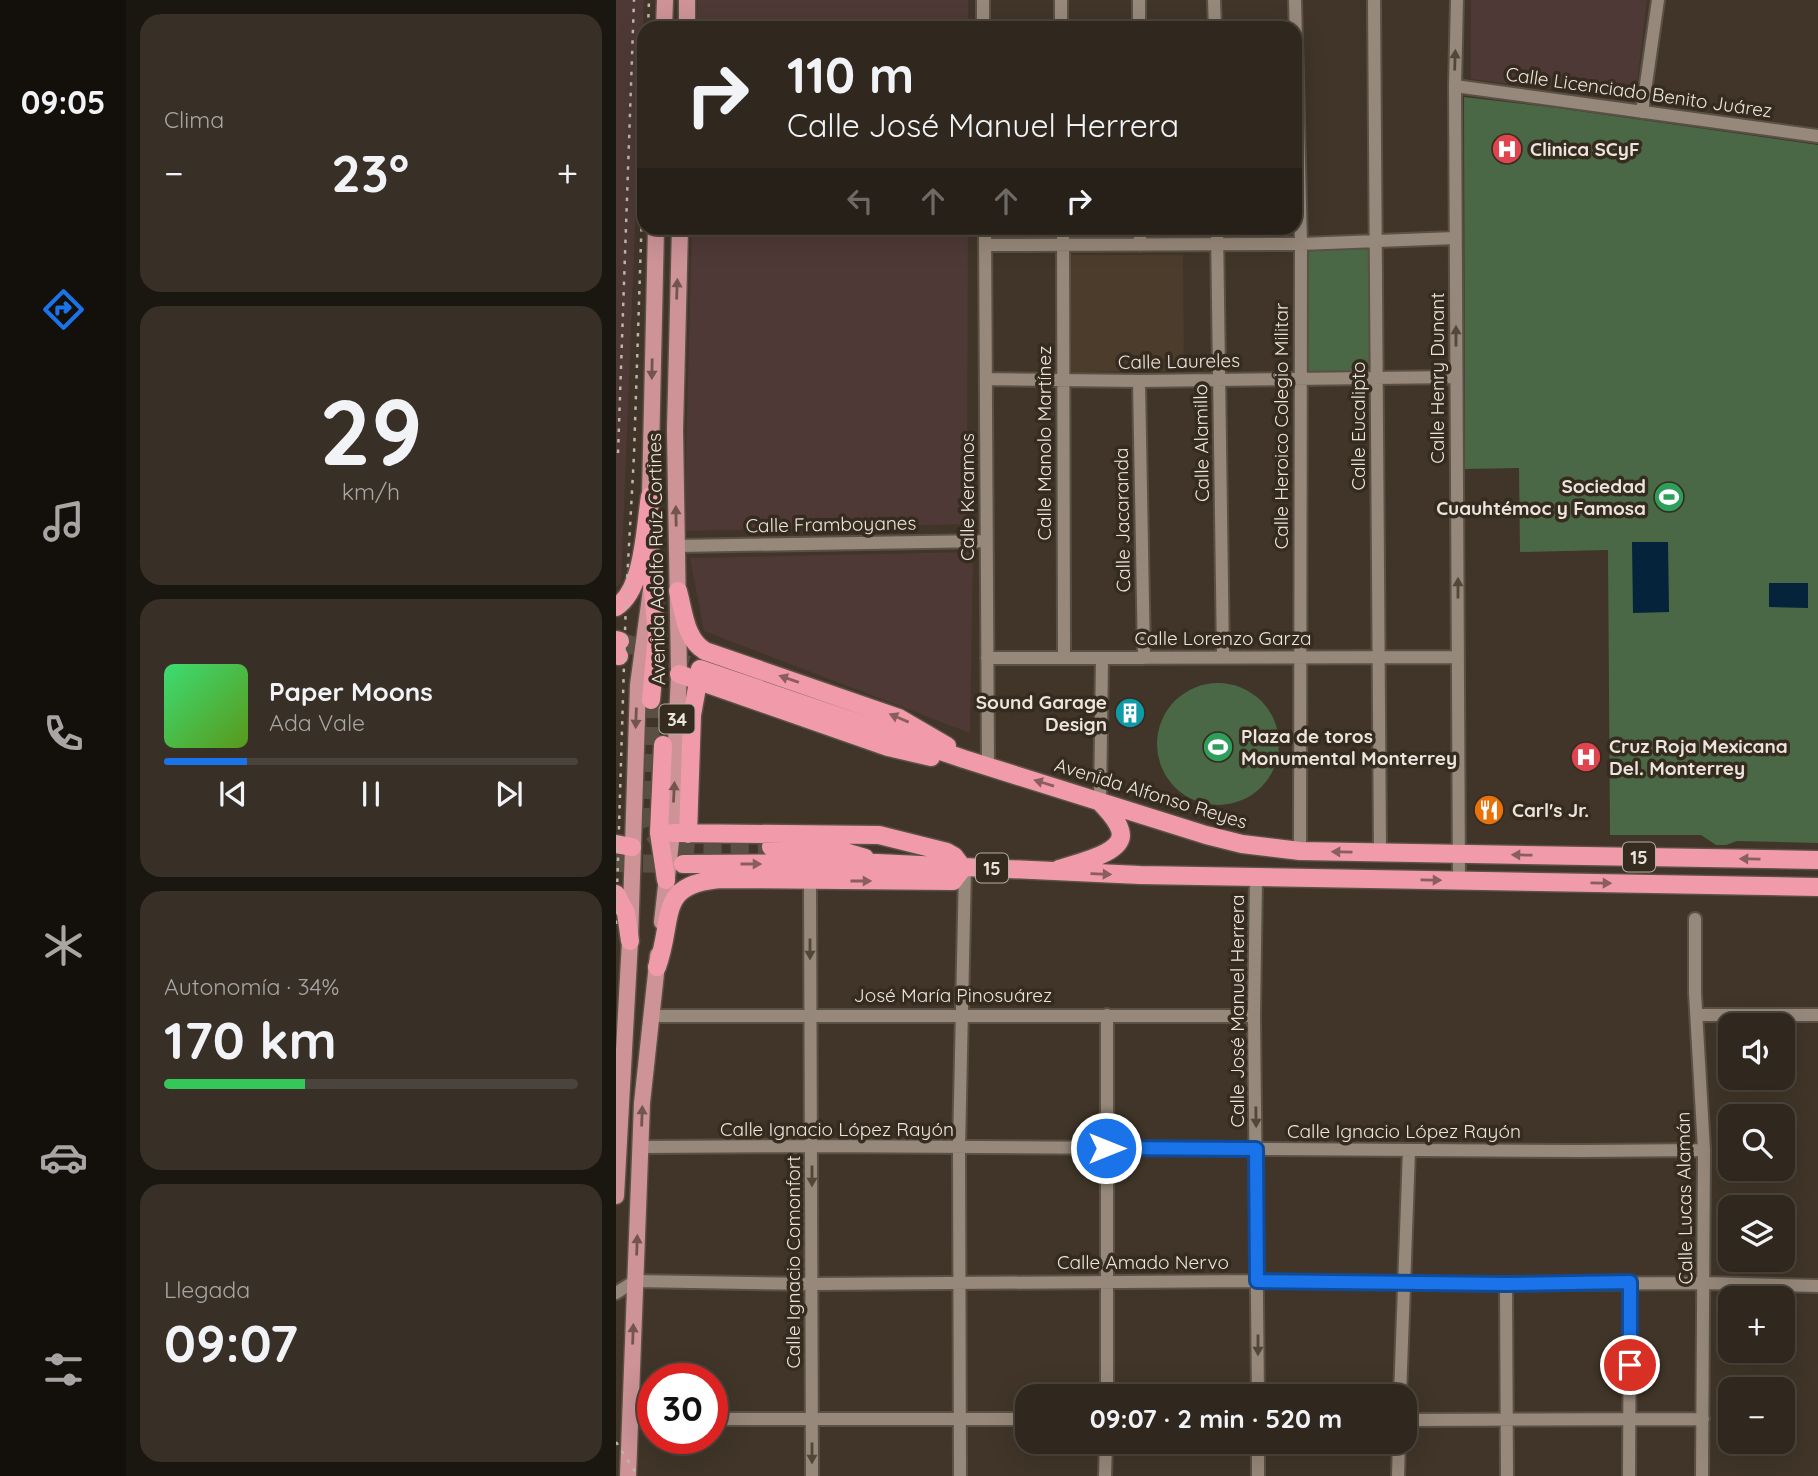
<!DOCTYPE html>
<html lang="es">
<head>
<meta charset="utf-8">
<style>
  :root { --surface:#30281e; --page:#383027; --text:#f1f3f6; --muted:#a8a6a4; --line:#4b443c; --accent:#1a73e8 }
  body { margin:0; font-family:Quicksand,sans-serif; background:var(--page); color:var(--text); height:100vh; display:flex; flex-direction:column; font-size:26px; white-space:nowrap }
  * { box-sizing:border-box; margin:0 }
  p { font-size:23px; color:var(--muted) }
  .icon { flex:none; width:38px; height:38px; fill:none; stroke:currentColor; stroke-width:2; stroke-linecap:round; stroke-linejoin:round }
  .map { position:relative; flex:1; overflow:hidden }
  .side { display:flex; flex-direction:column; gap:14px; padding:14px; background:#1a1610; width:490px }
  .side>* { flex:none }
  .hud { position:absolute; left:21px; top:21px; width:665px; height:214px; border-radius:21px; box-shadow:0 7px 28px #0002,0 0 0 2px var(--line); background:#30281e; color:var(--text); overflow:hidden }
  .tools { position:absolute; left:1102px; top:1013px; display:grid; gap:14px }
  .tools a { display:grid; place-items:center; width:77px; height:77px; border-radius:14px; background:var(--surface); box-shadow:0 7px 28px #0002,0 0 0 2px var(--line); font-size:35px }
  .speed { position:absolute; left:21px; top:1363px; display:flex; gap:14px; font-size:35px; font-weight:700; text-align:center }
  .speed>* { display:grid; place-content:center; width:91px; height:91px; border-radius:50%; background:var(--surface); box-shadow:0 7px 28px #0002,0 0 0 2px var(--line); line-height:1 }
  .speed .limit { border:10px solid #d22; background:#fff; color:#111 }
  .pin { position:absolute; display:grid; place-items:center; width:60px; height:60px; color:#fff; margin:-30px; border:4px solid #fff; border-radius:50%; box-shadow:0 2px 7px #0007 }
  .me { position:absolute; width:77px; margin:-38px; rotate:90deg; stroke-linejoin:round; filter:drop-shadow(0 0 5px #0008) }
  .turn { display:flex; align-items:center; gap:24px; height:147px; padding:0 35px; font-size:32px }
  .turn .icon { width:91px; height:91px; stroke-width:2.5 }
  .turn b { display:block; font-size:49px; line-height:60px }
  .lanes { display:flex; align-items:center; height:66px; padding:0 35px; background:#0003; justify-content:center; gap:35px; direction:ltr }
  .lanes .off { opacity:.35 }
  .big { font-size:52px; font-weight:700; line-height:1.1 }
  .side .tile { flex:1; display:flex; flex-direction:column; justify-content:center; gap:10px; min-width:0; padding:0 24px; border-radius:21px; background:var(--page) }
  .side .dial { align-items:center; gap:0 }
  .dial b { font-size:91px; line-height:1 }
  .song { display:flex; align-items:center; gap:21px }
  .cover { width:84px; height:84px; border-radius:10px; background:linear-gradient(135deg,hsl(140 70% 55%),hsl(90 70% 35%)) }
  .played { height:7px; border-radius:4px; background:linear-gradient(90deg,var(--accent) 20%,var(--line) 20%) }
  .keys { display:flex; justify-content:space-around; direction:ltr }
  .heat { display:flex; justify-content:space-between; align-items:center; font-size:38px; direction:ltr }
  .charge { height:10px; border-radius:5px; background:linear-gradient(90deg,#34c759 34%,var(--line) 0) }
  .trip { position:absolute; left:399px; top:1384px; width:402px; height:70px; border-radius:21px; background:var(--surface); box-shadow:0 7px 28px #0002,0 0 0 2px var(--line); font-weight:700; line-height:70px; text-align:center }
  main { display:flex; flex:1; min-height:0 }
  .menu { display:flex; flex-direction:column; width:126px; justify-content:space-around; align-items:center; background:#13100c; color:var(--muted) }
  .menu .icon { width:49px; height:49px }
  .menu .selected { color:var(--accent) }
  .menu b { font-size:32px; color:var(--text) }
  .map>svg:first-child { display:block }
</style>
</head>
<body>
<main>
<nav class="menu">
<b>09:05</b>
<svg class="icon selected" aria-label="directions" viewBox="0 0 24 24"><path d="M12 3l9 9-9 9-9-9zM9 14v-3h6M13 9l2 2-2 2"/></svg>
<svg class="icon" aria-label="music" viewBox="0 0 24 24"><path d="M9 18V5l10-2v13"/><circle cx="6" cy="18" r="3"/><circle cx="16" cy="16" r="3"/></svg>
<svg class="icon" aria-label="phone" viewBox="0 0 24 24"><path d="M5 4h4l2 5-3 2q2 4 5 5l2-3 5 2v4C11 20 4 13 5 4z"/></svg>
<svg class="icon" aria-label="climate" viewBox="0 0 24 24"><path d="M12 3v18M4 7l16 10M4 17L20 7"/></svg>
<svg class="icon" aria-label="car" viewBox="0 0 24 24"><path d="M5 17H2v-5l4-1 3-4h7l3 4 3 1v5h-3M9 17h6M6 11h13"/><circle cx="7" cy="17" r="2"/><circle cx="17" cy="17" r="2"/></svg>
<svg class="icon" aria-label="filters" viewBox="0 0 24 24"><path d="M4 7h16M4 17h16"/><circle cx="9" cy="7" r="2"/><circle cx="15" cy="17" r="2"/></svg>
</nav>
<section class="side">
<div class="tile"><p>Clima</p>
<div class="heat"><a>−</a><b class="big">23°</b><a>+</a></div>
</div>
<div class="tile dial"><b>29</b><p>km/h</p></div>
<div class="tile">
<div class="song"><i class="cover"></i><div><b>Paper Moons</b><p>Ada Vale</p></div></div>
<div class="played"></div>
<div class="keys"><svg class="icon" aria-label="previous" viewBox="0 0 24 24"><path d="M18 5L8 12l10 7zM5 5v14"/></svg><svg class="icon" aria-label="pause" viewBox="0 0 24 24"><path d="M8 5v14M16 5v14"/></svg><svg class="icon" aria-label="next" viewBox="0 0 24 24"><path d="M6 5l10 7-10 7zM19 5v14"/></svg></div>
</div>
<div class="tile"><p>Autonomía · 34%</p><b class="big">170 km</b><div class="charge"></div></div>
<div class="tile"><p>Llegada</p><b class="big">09:07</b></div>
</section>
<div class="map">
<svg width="1202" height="1476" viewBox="0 0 1202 1476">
  <rect width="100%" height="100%" fill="#403528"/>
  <path fill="#4c3c2b" d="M454,255H567L568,371L456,372Z"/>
  <path fill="#4e3936" d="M0,0H28L5,583L0,587Z
    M82,0H352V28H81Z
    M855,0H1031L1019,100L855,79Z
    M76,228H352L351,524L68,531Z
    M357,552L354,733L88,631L74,558Z"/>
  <path fill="#4a6845" d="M848,97L941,108L1202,145V843L1121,841L1110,845H1100L1085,835H994L992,550L904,552L903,468L849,469Z
    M757,249L758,375H687L688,250Z
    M541 744a61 61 0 1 1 122 0a61 61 0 1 1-122 0Z"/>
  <path fill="#05233a" d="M1016,542H1052L1053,612L1017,613Z
    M1153,583H1192V608L1153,607Z"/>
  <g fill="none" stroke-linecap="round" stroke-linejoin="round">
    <path stroke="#5a4f43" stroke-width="18" stroke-dasharray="18 9" stroke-linecap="butt" d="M4,641L84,669
      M35,700L33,825C36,832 39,838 46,842C66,851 131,847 155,847
      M0,863L63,864"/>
    <g stroke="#5a5046" stroke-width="16">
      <path id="minor" d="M367,0V28
        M445,0V28
        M523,0V28
        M598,0L599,28
        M679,0L685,244L684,851
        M758,0L764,852
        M841,0L839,86L843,881
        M839,86L1202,136
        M1026,112L1042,0
        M369,228L372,766
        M447,228L448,658
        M524,228V245
        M601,228L607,657
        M369,245L685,244L839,238
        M370,379L523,381L840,377
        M523,381L528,658
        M61,546L370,541
        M371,658L842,657
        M484,802L486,658
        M640,878L638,1016L642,1396
        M194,880L196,1476
        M1079,919V993L1088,1150L1086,1476
        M1081,1015H1202
        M36,1016H638
        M25,1147L196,1146L965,1151L1088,1150
        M890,1284L891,1476
        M0,1293L19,1281L197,1284L641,1281L890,1284L1089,1283L1202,1286
        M491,1396V1015
        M784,1396L793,1150
        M14,1419H37
        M96,1419H411
        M789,1420L1087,1419
        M642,1442V1476
        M344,1476L343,1148L349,868
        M489,1476L490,1442
        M782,1476L783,1442
        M1013,1476L1014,1282"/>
    </g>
    <g stroke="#5a5046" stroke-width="19">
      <path id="major" d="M48,28L49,0
        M71,28V0
        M46,922L56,833L63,674L59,430L64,228
        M0,1196L14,941L22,685L36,582L34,496L40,228
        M12,1476L26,1103L42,955"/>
    </g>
    <g stroke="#5a5046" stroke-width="21">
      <path id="highway" d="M62,591C68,612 69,639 89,651L283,718L331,746
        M0,607C28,590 29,527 34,496
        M0,640L4,641
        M0,654L3,656
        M84,669L348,759L590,835L626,844L684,851L1202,860
        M63,674L272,747L315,757
        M35,700L41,634L36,582
        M47,745L43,833L50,880
        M72,834L76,715L82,682
        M0,844L16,847
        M155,847L222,850L249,858
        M67,864L261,863L524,875L1202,887
        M443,869C460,863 512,853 504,830C501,819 491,810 484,802
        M0,894L10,913L14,941
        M41,967C59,918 39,883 107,879L337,881L347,868L338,856L331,852L263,835L56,833"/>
    </g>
    <use href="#minor" stroke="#96887a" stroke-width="12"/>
    <use href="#major" stroke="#cd9397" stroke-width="16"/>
    <use href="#highway" stroke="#f19baa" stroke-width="18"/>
    <path stroke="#beb6ac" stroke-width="2.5" stroke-dasharray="3.5 7" stroke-linecap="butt" d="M32,28L33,0
      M23,81L28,49
      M2,453L18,0
      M0,924L10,600L18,455L28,150
      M0,1442L22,1476"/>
  </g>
  <defs><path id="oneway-solid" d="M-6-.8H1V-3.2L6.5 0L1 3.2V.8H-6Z" transform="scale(1.75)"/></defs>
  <g fill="#53473a">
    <use href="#oneway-solid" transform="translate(839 60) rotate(-88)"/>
    <use href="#oneway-solid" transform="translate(840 336) rotate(-90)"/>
    <use href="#oneway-solid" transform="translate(842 588) rotate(-90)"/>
    <use href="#oneway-solid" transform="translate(194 949) rotate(90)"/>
    <use href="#oneway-solid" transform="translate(640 1117) rotate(89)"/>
    <use href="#oneway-solid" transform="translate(196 1176) rotate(90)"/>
    <use href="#oneway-solid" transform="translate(642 1345) rotate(90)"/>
    <use href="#oneway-solid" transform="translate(196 1453) rotate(90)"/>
  </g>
  <g fill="#72554f">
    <use href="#oneway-solid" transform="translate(61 289) rotate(-88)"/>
    <use href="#oneway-solid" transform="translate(36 369) rotate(91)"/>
    <use href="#oneway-solid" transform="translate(60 516) rotate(-91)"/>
    <use href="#oneway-solid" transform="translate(20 718) rotate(92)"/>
    <use href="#oneway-solid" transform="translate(58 792) rotate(-87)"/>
    <use href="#oneway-solid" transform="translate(26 1116) rotate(-88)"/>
    <use href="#oneway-solid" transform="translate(21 1245) rotate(-88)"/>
    <use href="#oneway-solid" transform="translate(17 1334) rotate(-88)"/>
  </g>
  <g fill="#8a5d5e">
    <use href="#oneway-solid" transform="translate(173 679) rotate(-161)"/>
    <use href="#oneway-solid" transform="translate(283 718) rotate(-157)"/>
    <use href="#oneway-solid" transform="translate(428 783) rotate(-163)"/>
    <use href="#oneway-solid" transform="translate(726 852) rotate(-179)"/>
    <use href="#oneway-solid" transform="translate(906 855) rotate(-179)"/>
    <use href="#oneway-solid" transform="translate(1134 859) rotate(-179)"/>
    <use href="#oneway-solid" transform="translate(135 864)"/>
    <use href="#oneway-solid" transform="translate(485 874) rotate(2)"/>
    <use href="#oneway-solid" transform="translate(815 880) rotate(1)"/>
    <use href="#oneway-solid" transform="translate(245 881)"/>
    <use href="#oneway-solid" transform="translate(985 883) rotate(1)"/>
  </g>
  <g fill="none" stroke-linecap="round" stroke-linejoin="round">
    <g stroke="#114b97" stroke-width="18">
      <path id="route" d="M490,1148L640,1149L641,1281L890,1284L1014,1282V1365"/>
    </g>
    <use href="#route" stroke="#1a73e8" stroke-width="12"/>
  </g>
  <defs>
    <g id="hospital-disc" transform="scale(1.575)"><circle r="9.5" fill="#e0444e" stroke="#362b1f"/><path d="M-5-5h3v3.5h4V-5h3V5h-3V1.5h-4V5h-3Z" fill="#fff"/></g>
    <g id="stadium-disc" transform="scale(1.575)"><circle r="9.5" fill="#2e9e5b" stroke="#362b1f"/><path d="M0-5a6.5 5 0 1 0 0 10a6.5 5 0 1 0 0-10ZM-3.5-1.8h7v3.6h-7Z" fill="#fff"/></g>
    <g id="building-disc" transform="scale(1.575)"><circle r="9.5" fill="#0f9aa8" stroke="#362b1f"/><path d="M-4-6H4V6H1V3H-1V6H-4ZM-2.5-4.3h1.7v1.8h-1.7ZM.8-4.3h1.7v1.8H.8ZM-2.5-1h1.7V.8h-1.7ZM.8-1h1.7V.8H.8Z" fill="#fff"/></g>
    <g id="restaurant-disc" transform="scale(1.575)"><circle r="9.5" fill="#e8710a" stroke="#362b1f"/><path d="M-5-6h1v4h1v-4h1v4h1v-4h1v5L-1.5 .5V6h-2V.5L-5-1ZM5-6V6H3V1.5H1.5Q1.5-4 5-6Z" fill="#fff"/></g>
  </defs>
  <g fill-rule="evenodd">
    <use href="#hospital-disc" x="891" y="149"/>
    <use href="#stadium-disc" x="1053" y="497"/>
    <use href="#building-disc" x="514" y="713"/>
    <use href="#stadium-disc" x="602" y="747"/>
    <use href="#hospital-disc" x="970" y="757"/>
    <use href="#restaurant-disc" x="873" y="810"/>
  </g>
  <g text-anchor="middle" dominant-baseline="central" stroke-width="7" stroke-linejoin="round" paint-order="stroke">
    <g fill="#362b1f" stroke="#b5ada4" stroke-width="2">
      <rect x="43.5" y="704.5" width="35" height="29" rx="5"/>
      <rect x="1007" y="842.5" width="32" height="29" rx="5"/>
      <rect x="360" y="853.5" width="32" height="29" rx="5"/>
    </g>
    <g font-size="18" font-weight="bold" fill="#ece5dd">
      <text x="61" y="719">34</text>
      <text x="1023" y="857">15</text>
      <text x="376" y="868">15</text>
    </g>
    <g font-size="19" fill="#ece5dd" stroke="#362b1f">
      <text transform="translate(1023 92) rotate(8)">Calle Licenciado Benito Juárez</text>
      <text transform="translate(563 361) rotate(-1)">Calle Laureles</text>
      <text transform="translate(821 378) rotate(-90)">Calle Henry Dunant</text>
      <text transform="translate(665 426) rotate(-90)">Calle Heroico Colegio Militar</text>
      <text transform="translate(742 426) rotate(-90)">Calle Eucalipto</text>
      <text transform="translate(428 443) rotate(-90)">Calle Manolo Martínez</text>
      <text transform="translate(585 443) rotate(-91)">Calle Alamillo</text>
      <text transform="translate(351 497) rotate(-90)">Calle Keramos</text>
      <text transform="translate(506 520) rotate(-91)">Calle Jacaranda</text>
      <text transform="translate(215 524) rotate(-1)">Calle Framboyanes</text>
      <text transform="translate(40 559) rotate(-91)">Avenida Adolfo Ruíz Cortines</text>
      <text x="607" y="638">Calle Lorenzo Garza</text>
      <text transform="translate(535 793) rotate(17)">Avenida Alfonso Reyes</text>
      <text x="337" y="995">José María Pinosuárez</text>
      <text transform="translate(621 1011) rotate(-90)">Calle José Manuel Herrera</text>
      <text x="221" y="1129">Calle Ignacio López Rayón</text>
      <text x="788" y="1131">Calle Ignacio López Rayón</text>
      <text transform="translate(1068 1198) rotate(-91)">Calle Lucas Alamán</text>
      <text transform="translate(177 1262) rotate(-90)">Calle Ignacio Comonfort</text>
      <text x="527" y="1262">Calle Amado Nervo</text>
    </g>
    <g font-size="19" font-weight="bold" fill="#ece5dd" stroke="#362b1f" text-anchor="start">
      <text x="914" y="149">Clinica SCyF</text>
      <text x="1030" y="486" text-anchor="end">Sociedad<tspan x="1030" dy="22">Cuauhtémoc y Famosa</tspan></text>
      <text x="491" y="702" text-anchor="end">Sound Garage<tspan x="491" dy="22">Design</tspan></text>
      <text x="625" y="736">Plaza de toros<tspan x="625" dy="22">Monumental Monterrey</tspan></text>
      <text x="993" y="746">Cruz Roja Mexicana<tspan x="993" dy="22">Del. Monterrey</tspan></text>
      <text x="896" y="810">Carl's Jr.</text>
    </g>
  </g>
</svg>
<div class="tools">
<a><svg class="icon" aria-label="sound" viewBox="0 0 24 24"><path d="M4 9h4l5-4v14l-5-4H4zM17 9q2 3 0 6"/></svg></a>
<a><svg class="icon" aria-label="search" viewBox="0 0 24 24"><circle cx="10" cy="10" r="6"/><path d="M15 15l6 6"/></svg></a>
<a><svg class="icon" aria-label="layers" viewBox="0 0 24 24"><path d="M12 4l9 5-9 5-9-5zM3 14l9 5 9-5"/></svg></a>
<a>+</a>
<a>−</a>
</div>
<div class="speed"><div class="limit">30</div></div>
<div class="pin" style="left:1014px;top:1365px;background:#d93025"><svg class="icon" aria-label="arrive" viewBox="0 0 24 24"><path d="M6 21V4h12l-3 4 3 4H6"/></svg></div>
<svg class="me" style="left:490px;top:1148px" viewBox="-20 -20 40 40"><circle r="17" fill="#1a73e8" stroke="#fff" stroke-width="3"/><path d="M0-11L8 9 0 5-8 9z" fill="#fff"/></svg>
<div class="trip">09:07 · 2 min · 520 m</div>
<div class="hud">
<div class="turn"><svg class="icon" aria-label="right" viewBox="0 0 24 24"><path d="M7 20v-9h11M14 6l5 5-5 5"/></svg><div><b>110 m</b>Calle José Manuel Herrera</div></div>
<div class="lanes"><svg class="icon off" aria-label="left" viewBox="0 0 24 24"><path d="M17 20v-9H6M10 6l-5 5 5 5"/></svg><svg class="icon off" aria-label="ahead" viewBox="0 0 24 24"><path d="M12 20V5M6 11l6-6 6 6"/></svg><svg class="icon off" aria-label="ahead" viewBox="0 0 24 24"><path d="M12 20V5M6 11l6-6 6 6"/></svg><svg class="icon" aria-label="right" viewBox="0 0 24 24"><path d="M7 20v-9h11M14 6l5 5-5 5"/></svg></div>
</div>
</div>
</main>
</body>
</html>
